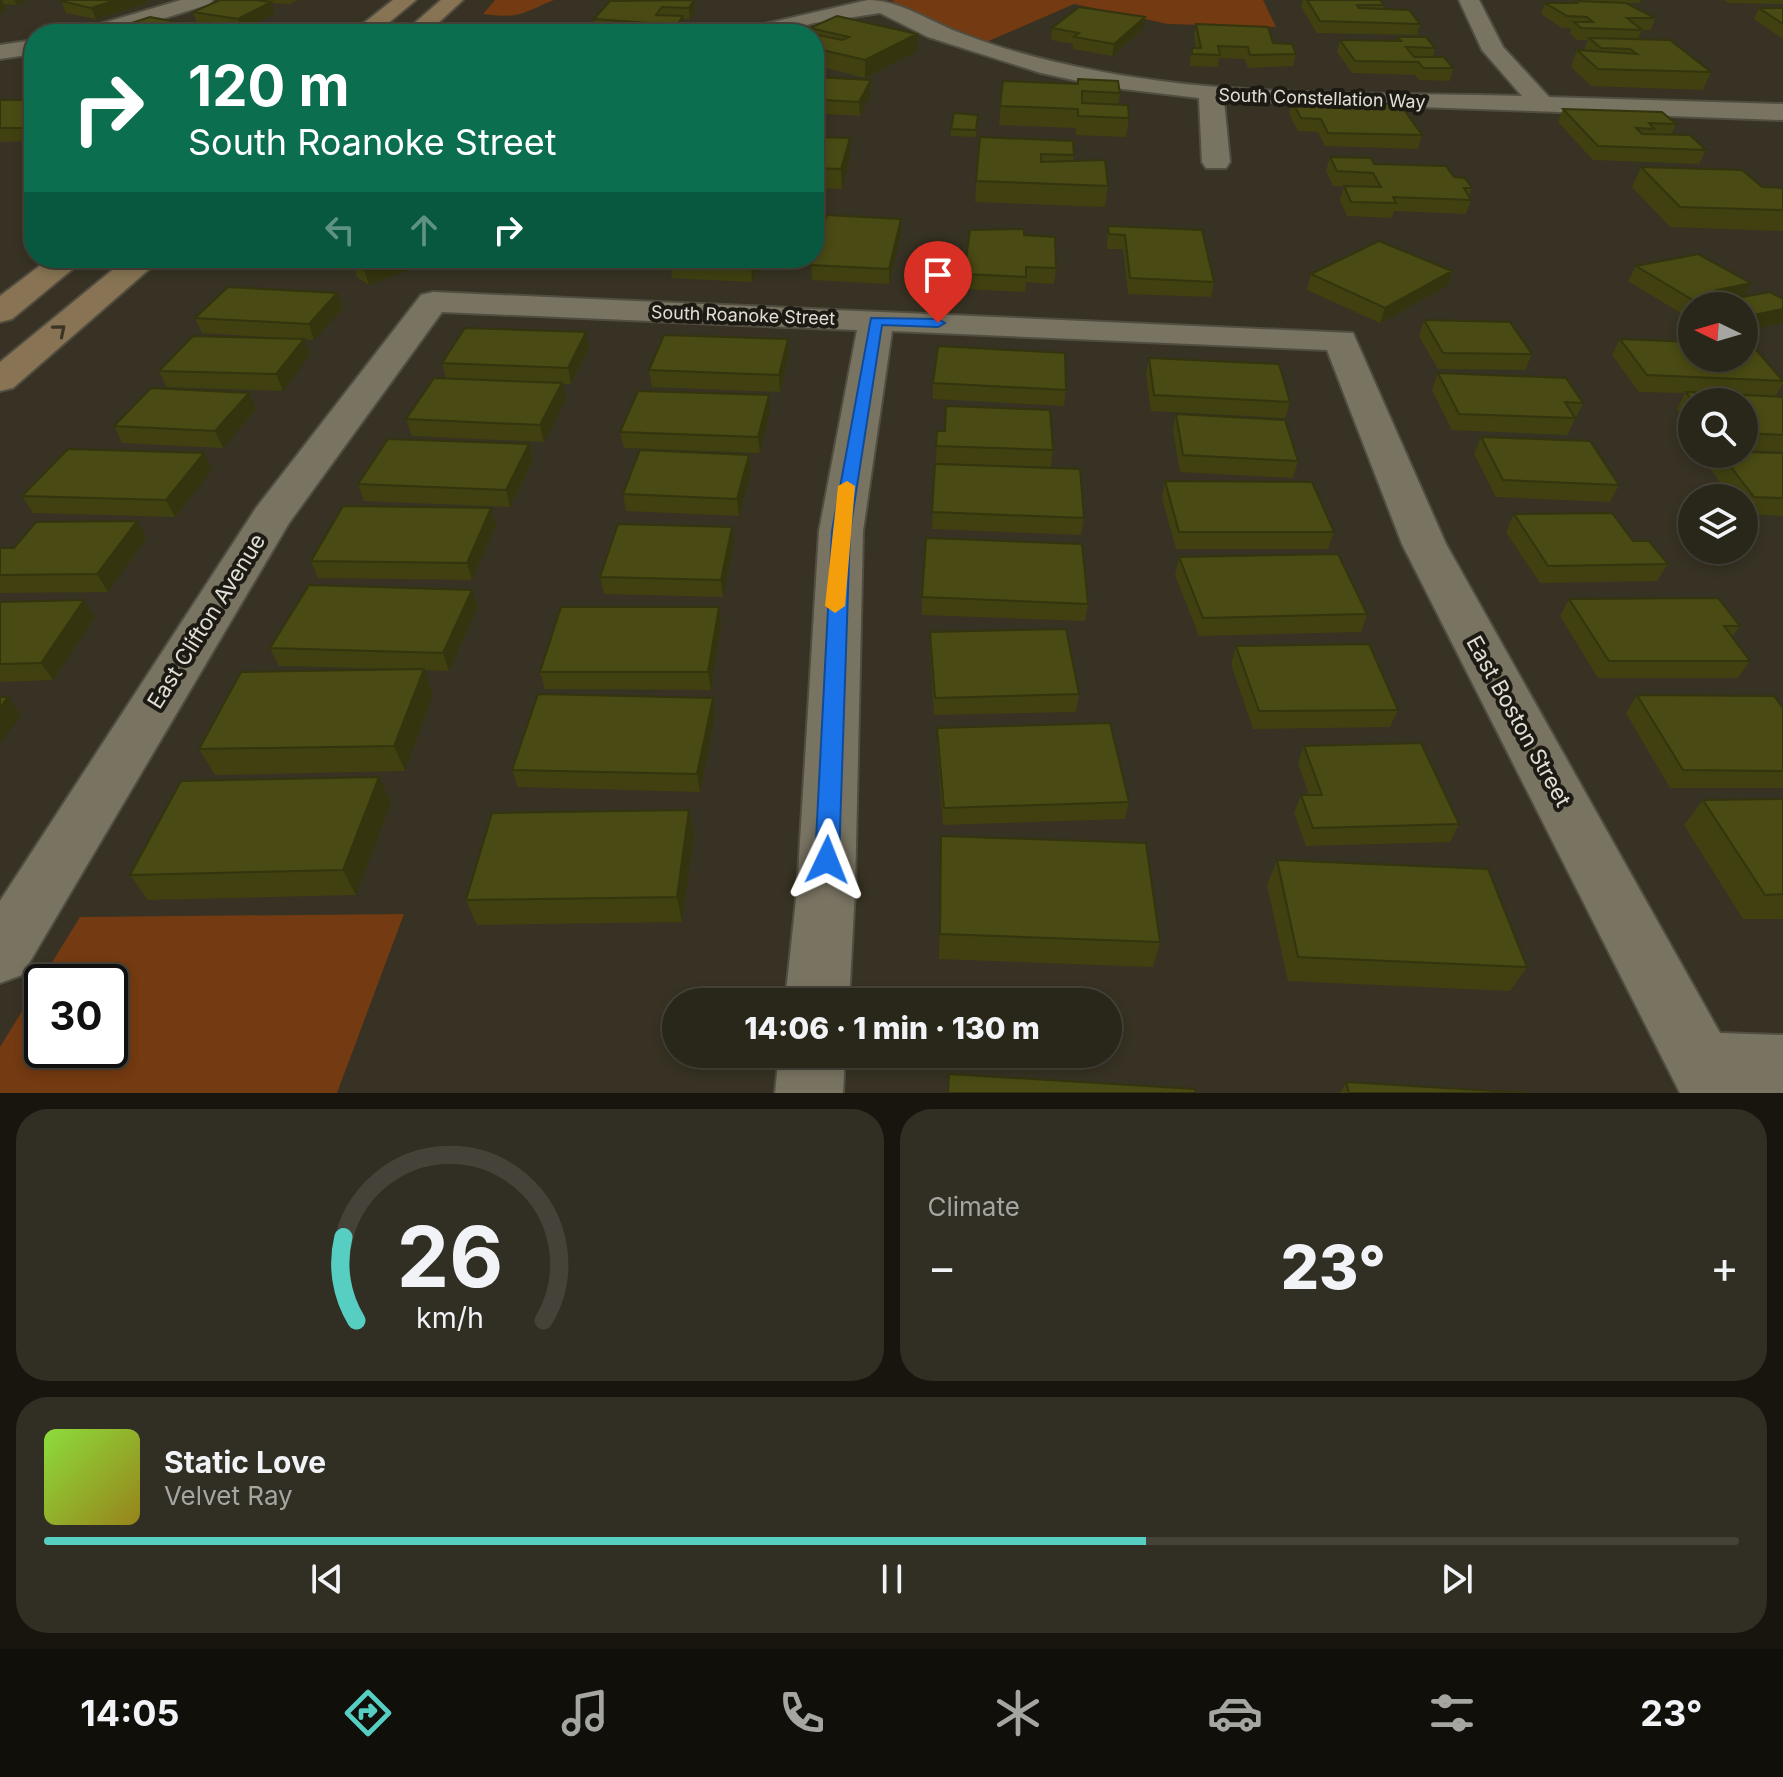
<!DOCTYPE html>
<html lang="en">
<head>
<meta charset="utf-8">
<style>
  :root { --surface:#29261a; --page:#312e23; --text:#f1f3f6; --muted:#a5a5a2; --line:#454339; --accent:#57cec2 }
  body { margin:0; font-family:Inter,sans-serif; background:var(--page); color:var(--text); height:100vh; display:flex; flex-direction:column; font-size:30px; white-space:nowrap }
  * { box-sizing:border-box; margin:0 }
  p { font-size:26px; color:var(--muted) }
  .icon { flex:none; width:44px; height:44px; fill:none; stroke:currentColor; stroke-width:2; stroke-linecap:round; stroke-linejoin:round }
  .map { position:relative; height:1093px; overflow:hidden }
  .details { display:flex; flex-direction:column; gap:16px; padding:16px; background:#17150e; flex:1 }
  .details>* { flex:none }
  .top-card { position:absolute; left:24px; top:24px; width:800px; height:244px; border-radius:32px; box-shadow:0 4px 12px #0003,0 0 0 2px var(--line); background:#0b6e4f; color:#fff; overflow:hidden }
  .needle { width:52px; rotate:275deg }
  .fabs { position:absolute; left:1678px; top:292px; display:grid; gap:16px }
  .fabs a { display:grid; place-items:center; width:80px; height:80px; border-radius:50%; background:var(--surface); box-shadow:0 4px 12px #0003,0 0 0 2px var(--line); font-size:40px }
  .speed { position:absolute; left:24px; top:964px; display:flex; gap:16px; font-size:40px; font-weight:700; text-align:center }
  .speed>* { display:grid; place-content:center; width:104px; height:104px; border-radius:50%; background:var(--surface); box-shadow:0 4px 12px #0003,0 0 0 2px var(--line); line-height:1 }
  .speed .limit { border:4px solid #111; border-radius:12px; background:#fff; color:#111 }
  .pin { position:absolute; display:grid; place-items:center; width:68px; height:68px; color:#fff; margin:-82px -34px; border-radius:50% 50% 50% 0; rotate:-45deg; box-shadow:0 0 8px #0007 }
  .pin .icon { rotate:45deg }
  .me { position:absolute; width:88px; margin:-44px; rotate:2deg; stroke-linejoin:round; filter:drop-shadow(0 0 6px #0008) }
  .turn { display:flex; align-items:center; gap:28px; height:168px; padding:0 32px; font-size:36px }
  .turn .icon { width:104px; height:104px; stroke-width:2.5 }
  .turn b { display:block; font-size:56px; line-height:68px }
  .lanes { display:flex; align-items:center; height:76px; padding:0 32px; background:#0003; justify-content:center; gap:40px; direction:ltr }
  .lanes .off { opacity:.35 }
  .big { font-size:60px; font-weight:800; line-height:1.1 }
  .details .card { flex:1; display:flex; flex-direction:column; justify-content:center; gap:12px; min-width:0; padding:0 28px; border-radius:32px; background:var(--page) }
  .details .dial { align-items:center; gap:0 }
  .dial svg { height:208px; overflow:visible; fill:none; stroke:var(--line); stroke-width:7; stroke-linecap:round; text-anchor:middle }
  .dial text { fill:var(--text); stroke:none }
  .song { display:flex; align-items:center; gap:24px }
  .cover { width:96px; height:96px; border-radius:12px; background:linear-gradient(135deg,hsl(90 70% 55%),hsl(50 70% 35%)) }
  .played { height:8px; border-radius:4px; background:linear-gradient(90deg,var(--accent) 65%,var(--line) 65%) }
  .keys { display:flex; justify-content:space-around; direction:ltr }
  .heat { display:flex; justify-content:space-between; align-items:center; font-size:44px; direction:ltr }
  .details .tiles { flex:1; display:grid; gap:16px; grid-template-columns:1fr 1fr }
  .card:last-child { grid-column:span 2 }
  .trip { position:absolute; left:662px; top:988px; width:460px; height:80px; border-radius:40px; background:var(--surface); box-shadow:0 4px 12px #0003,0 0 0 2px var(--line); font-weight:800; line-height:80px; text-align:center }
  .tabs { display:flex; height:128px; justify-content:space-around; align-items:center; background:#100f0a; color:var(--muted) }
  .tabs .icon { width:56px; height:56px }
  .tabs .active { color:var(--accent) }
  .tabs b { font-size:36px; color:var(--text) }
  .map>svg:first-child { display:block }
</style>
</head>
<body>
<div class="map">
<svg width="1783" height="1093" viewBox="0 0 1783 1093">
  <rect width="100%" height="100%" fill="#373223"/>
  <path fill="#743a11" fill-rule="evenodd" d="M495,0H554C522,13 521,19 483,14Z
    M892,0H1263L1276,27L1168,24L1074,4L982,44L899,7Z
    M404,914L337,1093H0V1047L80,917ZM42,982H110V1050H42Z"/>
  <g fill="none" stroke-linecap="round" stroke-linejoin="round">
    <g stroke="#514d40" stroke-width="4">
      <path id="minor" d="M181,0H213L210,4L114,34H80L83,29Z
        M868,0C900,0 932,23 963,34C1007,51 1051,62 1098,71C1236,98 1382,92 1522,96L1482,50L1459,0H1479L1503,47L1549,97L1783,104V120L1224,100L1230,162L1226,168H1206L1202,162L1199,98L1106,87L1041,73L928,37L880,13L814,23L775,34H740L743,29Z
        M34,40V54L0,59V45Z
        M433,292L1353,333L1446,544L1720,1033L1783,1035V1093H1680L1402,544L1327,350L892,331L863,531L855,890L849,1002H785L797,890L819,531L857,330L442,312L289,523L22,975L0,983V901L256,508L421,295Z
        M779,1054H845L843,1093H775Z"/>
    </g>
    <g stroke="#514d40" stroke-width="4">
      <path id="secondary" d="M393,0H416L375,34H350Z
        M441,0H463L426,34H402Z
        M50,258H86L12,319L0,322V296Z
        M127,258H162L13,388L0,391V362Z"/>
    </g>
    <use href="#minor" fill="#797362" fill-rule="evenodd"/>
    <use href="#secondary" fill="#887454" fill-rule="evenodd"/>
  </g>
  <path fill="#404011" d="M0,0H27L17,5L4,4L6,9L0,13Z
    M65,0H146L147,3L96,19L66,13L61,1Z
    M220,0H298L289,4L271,3L275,13L242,30L197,24L193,12Z
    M694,0L695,11L690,19H683L684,28L680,34H645L595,31L594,19Z
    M1303,0H1380L1384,5L1383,9L1420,24L1417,35L1317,33L1301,6Z
    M1567,0H1641L1639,3H1626L1655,18L1651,30H1642L1638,39L1711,72L1703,90L1591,86L1571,67L1577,50H1584L1588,40H1577L1570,34L1571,28H1562L1541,14L1545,3H1574L1575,1Z
    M1724,0H1783V4L1729,3Z
    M1759,8H1783V39L1754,19Z
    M1196,24L1273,43L1296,54L1293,66L1248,68L1245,59L1219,58L1218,67L1190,66V60L1192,48H1196L1194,36Z
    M810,28L917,34V51L865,78L814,65V34H810Z
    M1052,28L1143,29L1112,56L1073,49V44L1051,40Z
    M1397,37L1435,48L1433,57L1453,68L1450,81L1419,80L1415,75L1352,73L1337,52L1340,40L1396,41Z
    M814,77L871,80V93L860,116L826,114L817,129H814Z
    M1003,81L1120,93L1118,105L1129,118L1126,137L1076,135V128L999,125Z
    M0,100H34V141L0,142Z
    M1292,101L1422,135L1418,149L1325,146L1318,132L1298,131L1289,114Z
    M1563,109L1676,124L1671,135L1706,150L1699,164L1593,160L1558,122Z
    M978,121L976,137L951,136V129Z
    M814,137L850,158L842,189L814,188Z
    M980,137L1074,155L1073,161L1108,186L1105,207L975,202Z
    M1330,157L1454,177L1472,188L1469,197L1471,200L1466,214L1394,211L1392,218L1347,216L1340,200L1344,186L1369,187L1333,186L1326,171Z
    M1641,167L1762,187L1783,188V231L1670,227L1632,187Z
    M1108,226L1214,282L1211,297L1128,294L1123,249H1107V241Z
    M901,234L889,284L812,280L811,265Z
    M1024,235L1056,268L1054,284L1026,282L1025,292L964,289V274Z
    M331,258H440L369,285L357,277L355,269L349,271Z
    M511,258H607L604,263L575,262L571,269L513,267Z
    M672,258H762L752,282L672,278L670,263Z
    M1636,266L1751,283L1743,297L1783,299V323L1744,331V306H1692V320L1628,281Z
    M1452,271L1447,286L1380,323L1307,290L1311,274Z
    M337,293L343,308L314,340L202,333L195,318Z
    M1424,320L1532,354L1525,370L1438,369L1419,336Z
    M788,339L789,355L780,392L652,387L649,370Z
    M1620,339L1783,379V383L1775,397H1783V452L1744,450V402H1692V429L1677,409L1685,393L1639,392L1612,355Z
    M589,348L571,384H562L566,399L544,442L412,436L406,419L446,378L442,363Z
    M310,355L283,391L167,387L159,371Z
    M1149,358L1290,402L1285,418L1151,411L1146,374Z
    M1438,373L1583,403L1567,435L1452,430L1432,390Z
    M933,383L1066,390L1064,406L933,399Z
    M249,393L256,409L223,448L122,443L114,426Z
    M770,412L760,453L624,448L620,432Z
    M1176,414L1298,461L1293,478L1180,472L1173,431Z
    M937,431L1053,450L1051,467L936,463Z
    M1481,437L1619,485L1610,502L1496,497L1474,454Z
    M529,444L533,461L510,507L364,501L358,484Z
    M1783,453V516L1744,514V498H1731L1709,467L1716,454Z
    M749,455L751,471L739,516L626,511L623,494Z
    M935,464L1084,518L1081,535L932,529Z
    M212,470L175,517L33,513L22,496Z
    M1165,481L1334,532L1328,549H1176L1162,498Z
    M491,508L496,525L472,580L318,578L311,561Z
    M1514,514L1633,541L1668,564L1657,581L1540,583L1506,532Z
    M137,521L146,538L108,592L0,593V548H14Z
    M734,544L723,597L604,594L600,577Z
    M1179,557L1367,614L1361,632L1199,636L1175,575Z
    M472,590L478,607L449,671L424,670L433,694L405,771L215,775L199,749L401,669L279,666L270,648Z
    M922,597L1088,604L1085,621L922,615Z
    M1569,599L1740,626L1732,637L1750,661L1738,678H1598L1560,616Z
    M0,602L95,617L53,680L0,682Z
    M719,607L721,625L711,690L545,689L540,672Z
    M930,632L1079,694L1076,712L934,715L930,650Z
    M1236,646L1398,710L1390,727L1253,729L1231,664Z
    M1637,695L1783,708V788H1670L1626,713Z
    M715,716L700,792L518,787L512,770Z
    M937,728L1129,802L1125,819L943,825L937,745Z
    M1304,746L1459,824L1450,842L1306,846L1294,813L1301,795H1309L1298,763Z
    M1783,799V919H1743L1684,825L1703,800Z
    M391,802L356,895L148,900L130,875Z
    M689,810L694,835L682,922L477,925L466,900Z
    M941,836L1160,942L1153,967L939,959Z
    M1277,860L1527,967L1510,991L1288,981L1267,885Z
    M1346,1082L1528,1093H1340Z"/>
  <path fill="#34340e" d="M0,0H2L6,9L0,13Z
    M14,0H27L17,5Z
    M116,0H146L147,3L96,19L91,8Z
    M694,0L695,11L690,19L689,8Z
    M271,2L275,13L242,30L238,19Z
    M683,16L684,28L680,34H678L677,25Z
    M1145,17L1143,29L1112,56L1114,44Z
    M187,24L190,34H157Z
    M917,34V51L865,78V60Z
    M871,80V93L860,116L859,102Z
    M825,100L826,114L817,129L816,116Z
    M850,138V158L842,189L841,169Z
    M901,219V234L889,284V269Z
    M345,258H385L352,262L355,269L349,271Z
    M396,258H440L369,285L364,270Z
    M569,258H575V262L571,269Z
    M754,258H762L752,282L751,267Z
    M1452,271L1447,286L1380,323L1385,308Z
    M1751,283L1742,299L1709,306L1717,290Z
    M337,293L343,308L314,340L309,324Z
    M1783,309V323L1744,331V317Z
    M586,332L589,348L571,384L568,368Z
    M304,339L310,355L283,391L276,374Z
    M788,339L789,355L780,392L779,375Z
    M562,383L566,399L544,442L540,425Z
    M249,393L256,409L223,448L215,431Z
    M769,395L770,412L760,453L758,437Z
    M529,444L533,461L510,507L506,490Z
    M204,453L212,470L175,517L166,500Z
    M749,455L751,471L739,516L737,499Z
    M491,508L496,525L472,580L467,563Z
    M137,521L146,538L108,592L97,574Z
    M732,527L734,544L723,597L721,580Z
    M472,590L478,607L449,671L443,653Z
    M84,600L95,617L53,680L41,663Z
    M719,607L721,625L711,690L708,672Z
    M424,669L433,694L405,771L394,746Z
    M8,697L21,715L0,743V708Z
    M713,698L715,716L700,792L697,774Z
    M379,777L391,802L356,895L343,870Z
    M689,810L694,835L682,922L677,897Z"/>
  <path fill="#4a4a14" stroke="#34340e" stroke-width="2" d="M65,0H116L91,8L61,1Z
    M220,0H256L271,2L238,19L193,12Z
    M694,0L689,8L662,7L656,15L683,16L677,25L594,19L610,1Z
    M1307,0H1380L1384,5H1357L1359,8L1409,10L1420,24L1320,21Z
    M1575,1L1626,3L1655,18H1627L1642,30L1581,28L1574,22H1593L1587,17L1567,16L1545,3H1577Z
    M1079,7L1145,17L1114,44L1074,37L1079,33L1052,28Z
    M1759,8H1783V24Z
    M837,16L917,34L865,60L814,48V36L818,35L842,40L849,37L810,28Z
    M150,17L187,24L157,34H124L107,31Z
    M1196,24L1268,27L1273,43L1292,44L1296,54L1250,55L1248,47L1218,46L1220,55L1192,54V48H1201Z
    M1397,37H1426L1435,48L1406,47L1414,57H1444L1453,68H1423L1419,62L1355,61L1340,40L1401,41Z
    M1589,38L1670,40L1711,72L1598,69L1577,50L1637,54L1630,49L1601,48Z
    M814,77L871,80L859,102L825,100L816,116H814Z
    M1078,79L1118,81L1120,93L1082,91V103L1128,105L1129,118L1078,116V109L1000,106L1003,81L1078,84Z
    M0,100H34V128H0Z
    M1292,101L1400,104L1422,135L1328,133L1321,119L1301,118Z
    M1563,109L1662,112L1676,124L1649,123L1654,129L1636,128L1642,134L1690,135L1706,150L1598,146Z
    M954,113L978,115L976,130L951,129Z
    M814,137L850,138L841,169L814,168Z
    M980,137L1073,141L1074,155L1041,154V162L1105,160L1108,186L976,181Z
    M1330,157L1371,158L1374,164L1446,166L1454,177L1465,178L1472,188H1464L1471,200L1393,197L1396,203L1351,202L1344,186L1381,187L1373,173L1337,171Z
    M1641,167L1742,170L1762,187L1783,188V210L1680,207Z
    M827,215L901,219L889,269L811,265Z
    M1108,226L1202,230L1214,282L1130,278L1125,235L1109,234Z
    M1024,229V235L1055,237L1056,268L1026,267V277L964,274L970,230Z
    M1379,241L1452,271L1385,308L1311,274Z
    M1698,254L1751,283L1717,290L1732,299L1770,292L1783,299V309L1744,317V306H1703L1636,266Z
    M363,258H396L364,270L352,262Z
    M672,258H754L751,267L670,263Z
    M228,287L337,293L309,324L195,318Z
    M1424,320L1510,322L1532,354L1443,353Z
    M465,328L586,332L568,368L442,363Z
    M664,335L788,339L779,375L649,370Z
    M193,336L304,339L276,374L159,371Z
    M1620,339L1692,342V358H1744V344H1751L1783,381L1647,375Z
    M938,346L1065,353L1066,390L933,383Z
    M1149,358L1279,364L1290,402L1154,395Z
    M1438,373L1566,378L1583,403L1565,402L1575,418L1459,414Z
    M434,378L562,383L540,425L406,419Z
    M151,388L249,393L215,431L114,426Z
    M638,391L769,395L758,437L620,432Z
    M1686,392L1783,397V435L1744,433V402H1693Z
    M946,406L1050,410L1053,450L936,446L937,431H945Z
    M1176,414L1285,420L1298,461L1183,455Z
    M1481,437L1590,441L1619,485L1503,480Z
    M388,439L529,444L506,490L358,484Z
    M68,449L204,453L166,500L22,496Z
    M640,450L749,455L737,499L623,494Z
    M1744,452L1783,453V498L1754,497L1721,454H1744Z
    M935,464L1080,469L1084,518L932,512Z
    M1165,481L1312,482L1334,532H1179Z
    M343,506L491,508L467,563L311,561Z
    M1612,513L1633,541H1649L1668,564L1548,566L1514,514Z
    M137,521L97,574L0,575V548H14L36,522Z
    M618,524L732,527L721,580L600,577Z
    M926,538L1082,544L1088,604L922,597Z
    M1338,554L1367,614L1203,618L1179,557Z
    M309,585L472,590L443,653L270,648Z
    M1718,598L1740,626H1724L1750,661H1609L1569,599Z
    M84,600L41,663L0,664V602Z
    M561,607H719L708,672H540Z
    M1066,629L1079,694L935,698L930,632Z
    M1369,644L1398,710L1259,711L1236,646Z
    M424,669L394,746L199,749L241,672Z
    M538,694L713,698L697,774L512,770Z
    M1637,695L1774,696L1783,708V771L1683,770Z
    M0,697H8L0,708Z
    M1110,723L1129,802L944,808L937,728Z
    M1421,743L1459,824L1313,828L1301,795H1322L1304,746Z
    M379,777L343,870L130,875L181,781Z
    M1783,799V894L1765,895L1703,800Z
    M689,810L677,897L466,900L492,813Z
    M941,836L1146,843L1160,942L940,934Z
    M1277,860L1488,869L1527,967L1298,957Z
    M949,1074L1195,1089V1093H948Z
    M1346,1082L1528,1093H1349Z"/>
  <defs><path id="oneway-chevron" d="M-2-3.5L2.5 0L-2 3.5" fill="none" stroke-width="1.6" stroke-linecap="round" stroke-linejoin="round" transform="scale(2)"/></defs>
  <use stroke="#3c3526" href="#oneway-chevron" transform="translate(60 330) rotate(-40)"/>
  <path fill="#1a73e8" stroke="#114b97" stroke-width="2" d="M871,318L938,319L945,323L938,327L882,325L850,531L839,860L835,867L827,870L818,867L815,860L832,531Z"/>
  <path fill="#f59e0b" d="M847,481L855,486L845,606L835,613L825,606L838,486Z"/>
  <g text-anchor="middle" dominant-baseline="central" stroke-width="8" stroke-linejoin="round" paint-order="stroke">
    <g font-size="18" fill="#e1ded5" stroke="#1c1a13">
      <text transform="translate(1322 98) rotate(2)">South Constellation Way</text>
      <text transform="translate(743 315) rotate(2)">South Roanoke Street</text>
    </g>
    <g font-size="22" fill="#e1ded5" stroke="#1c1a13">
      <text transform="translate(206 621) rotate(-58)">East Clifton Avenue</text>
      <text transform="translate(1519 721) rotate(61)">East Boston Street</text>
    </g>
  </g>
</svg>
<div class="fabs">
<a><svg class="needle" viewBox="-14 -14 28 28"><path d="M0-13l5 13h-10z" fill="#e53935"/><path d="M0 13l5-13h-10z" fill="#a5a5a2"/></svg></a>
<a><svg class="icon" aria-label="search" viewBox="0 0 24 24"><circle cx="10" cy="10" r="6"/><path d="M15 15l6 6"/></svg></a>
<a><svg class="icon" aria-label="layers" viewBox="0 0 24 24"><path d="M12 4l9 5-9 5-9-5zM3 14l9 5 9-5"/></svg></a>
</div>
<div class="speed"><div class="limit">30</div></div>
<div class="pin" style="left:938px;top:323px;background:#d93025"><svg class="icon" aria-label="arrive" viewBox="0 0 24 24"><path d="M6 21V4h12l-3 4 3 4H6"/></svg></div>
<svg class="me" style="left:827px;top:860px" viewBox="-20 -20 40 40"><path d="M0-17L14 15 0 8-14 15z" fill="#1a73e8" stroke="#fff" stroke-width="4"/></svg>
<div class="trip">14:06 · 1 min · 130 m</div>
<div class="top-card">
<div class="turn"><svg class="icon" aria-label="right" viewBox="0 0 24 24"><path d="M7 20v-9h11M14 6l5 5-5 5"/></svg><div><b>120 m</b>South Roanoke Street</div></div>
<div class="lanes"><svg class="icon off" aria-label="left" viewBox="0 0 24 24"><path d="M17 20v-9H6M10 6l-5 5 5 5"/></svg><svg class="icon off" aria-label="ahead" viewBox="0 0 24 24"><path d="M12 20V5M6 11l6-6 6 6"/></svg><svg class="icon" aria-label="right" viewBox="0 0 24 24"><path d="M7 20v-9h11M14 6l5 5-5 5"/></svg></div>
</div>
</div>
<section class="details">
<div class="tiles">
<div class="card dial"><svg viewBox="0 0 100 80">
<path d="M14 69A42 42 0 1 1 86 69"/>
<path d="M14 69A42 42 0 0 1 9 37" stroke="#57cec2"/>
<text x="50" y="56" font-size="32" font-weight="700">26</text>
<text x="50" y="72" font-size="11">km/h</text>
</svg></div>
<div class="card"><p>Climate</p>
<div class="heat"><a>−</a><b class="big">23°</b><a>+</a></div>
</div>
<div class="card">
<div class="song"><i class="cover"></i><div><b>Static Love</b><p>Velvet Ray</p></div></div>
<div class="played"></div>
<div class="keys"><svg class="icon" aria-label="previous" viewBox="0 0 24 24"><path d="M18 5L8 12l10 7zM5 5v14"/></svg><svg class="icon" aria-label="pause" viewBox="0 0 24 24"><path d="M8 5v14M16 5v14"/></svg><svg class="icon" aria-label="next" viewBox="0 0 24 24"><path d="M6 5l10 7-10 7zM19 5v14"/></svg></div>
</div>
</div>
</section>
<nav class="tabs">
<b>14:05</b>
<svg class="icon active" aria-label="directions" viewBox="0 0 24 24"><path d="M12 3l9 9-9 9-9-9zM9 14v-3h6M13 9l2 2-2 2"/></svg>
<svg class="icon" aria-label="music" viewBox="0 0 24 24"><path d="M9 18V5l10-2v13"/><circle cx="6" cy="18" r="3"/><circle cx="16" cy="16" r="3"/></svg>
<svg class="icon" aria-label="phone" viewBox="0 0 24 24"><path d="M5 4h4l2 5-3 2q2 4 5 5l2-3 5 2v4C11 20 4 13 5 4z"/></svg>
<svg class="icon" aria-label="climate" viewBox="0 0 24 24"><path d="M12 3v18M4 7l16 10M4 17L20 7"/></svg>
<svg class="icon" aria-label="car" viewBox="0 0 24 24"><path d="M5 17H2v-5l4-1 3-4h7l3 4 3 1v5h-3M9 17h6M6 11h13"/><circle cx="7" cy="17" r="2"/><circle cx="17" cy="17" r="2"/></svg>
<svg class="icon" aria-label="filters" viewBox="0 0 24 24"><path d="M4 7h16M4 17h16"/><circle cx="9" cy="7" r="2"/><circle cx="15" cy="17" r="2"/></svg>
<b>23°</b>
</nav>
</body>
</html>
